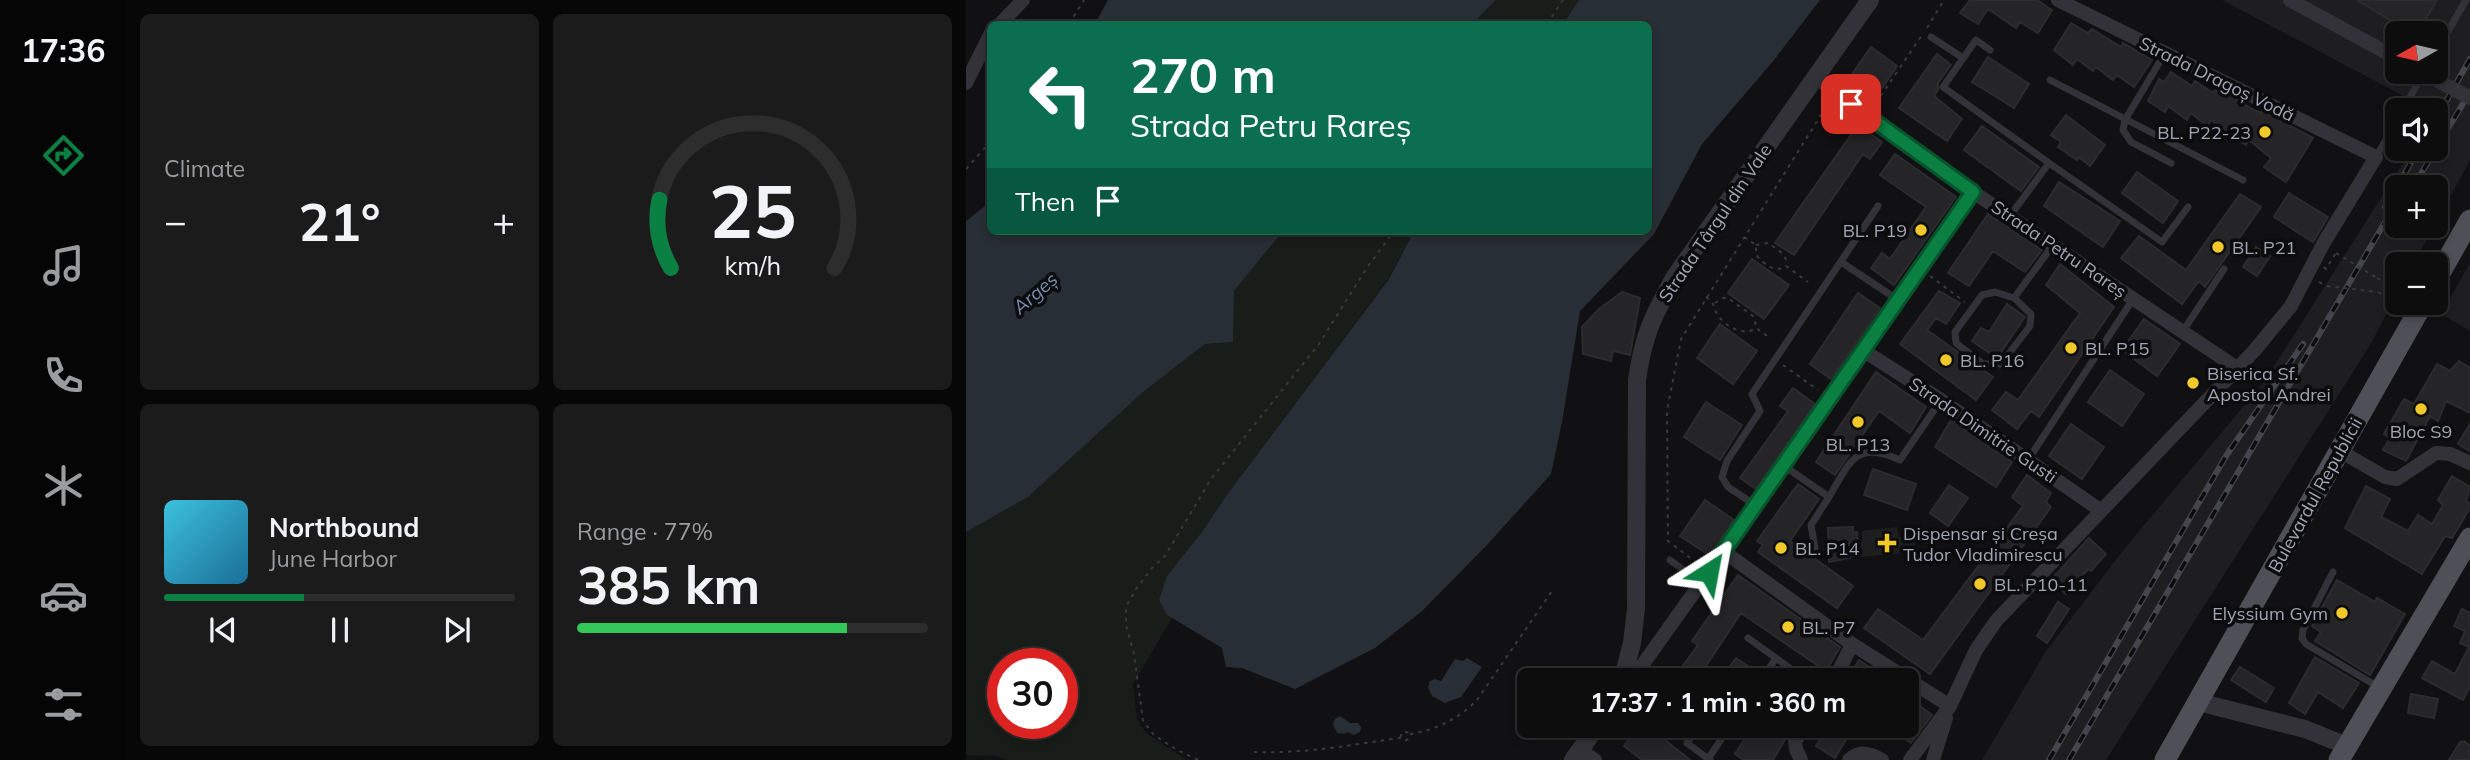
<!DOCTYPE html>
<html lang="en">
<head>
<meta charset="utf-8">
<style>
  :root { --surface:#0d0d0e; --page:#1b1b1c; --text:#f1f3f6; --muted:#9a9c9e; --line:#2d2d2e; --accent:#0b8043 }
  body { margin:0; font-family:Mulish,sans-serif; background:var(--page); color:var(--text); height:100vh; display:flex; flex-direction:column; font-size:26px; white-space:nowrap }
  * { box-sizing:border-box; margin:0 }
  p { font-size:23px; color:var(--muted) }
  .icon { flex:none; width:38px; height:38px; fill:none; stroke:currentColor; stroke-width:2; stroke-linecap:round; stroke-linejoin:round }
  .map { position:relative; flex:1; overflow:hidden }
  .details { display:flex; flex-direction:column; gap:14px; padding:14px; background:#070708; width:840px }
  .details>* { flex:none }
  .banner { position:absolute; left:21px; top:21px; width:665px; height:214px; border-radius:10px; box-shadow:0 4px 10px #0003,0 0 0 2px var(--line); background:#0b6e4f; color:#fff; overflow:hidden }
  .needle { width:46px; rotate:262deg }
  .controls { position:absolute; left:1419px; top:21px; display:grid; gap:14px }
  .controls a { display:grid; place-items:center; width:63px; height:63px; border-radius:10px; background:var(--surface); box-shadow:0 4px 10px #0003,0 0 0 2px var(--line); font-size:35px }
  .speed { position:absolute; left:21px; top:648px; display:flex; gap:14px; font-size:35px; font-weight:700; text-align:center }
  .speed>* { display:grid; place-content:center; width:91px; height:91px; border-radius:50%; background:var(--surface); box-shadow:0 4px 10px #0003,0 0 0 2px var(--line); line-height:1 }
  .speed .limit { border:10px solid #d22; background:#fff; color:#111 }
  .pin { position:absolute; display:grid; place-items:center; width:60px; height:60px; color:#fff; margin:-30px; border-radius:14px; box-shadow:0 4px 10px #0006 }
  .me { position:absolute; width:77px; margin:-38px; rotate:34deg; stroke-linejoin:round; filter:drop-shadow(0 0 5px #0008) }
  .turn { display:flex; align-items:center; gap:24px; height:147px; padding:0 28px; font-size:32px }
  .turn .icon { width:91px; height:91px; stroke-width:2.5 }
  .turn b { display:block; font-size:49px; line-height:60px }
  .then { display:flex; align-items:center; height:66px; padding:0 28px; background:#0003; gap:14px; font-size:26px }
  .big { font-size:52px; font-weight:700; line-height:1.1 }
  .details .card { flex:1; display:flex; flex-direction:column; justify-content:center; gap:10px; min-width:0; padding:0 24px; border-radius:10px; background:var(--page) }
  .details .dial { align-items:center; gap:0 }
  .dial svg { height:182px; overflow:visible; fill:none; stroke:var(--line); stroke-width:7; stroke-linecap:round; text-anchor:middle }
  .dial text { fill:var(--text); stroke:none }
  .song { display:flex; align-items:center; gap:21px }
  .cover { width:84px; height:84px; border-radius:10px; background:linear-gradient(135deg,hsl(190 70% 55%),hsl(200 70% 35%)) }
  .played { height:7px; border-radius:4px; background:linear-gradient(90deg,var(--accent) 40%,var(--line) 40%) }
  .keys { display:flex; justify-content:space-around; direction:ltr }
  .heat { display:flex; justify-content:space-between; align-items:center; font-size:38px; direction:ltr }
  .charge { height:10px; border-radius:5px; background:linear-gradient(90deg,#34c759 77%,var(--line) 0) }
  .details .tiles { flex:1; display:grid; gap:14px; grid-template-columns:repeat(2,1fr) }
  .trip { position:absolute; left:551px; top:668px; width:402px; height:70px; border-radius:10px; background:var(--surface); box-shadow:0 4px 10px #0003,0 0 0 2px var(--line); font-weight:700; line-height:70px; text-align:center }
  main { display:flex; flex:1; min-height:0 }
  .menu { display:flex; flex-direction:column; width:126px; justify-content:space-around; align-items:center; background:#050506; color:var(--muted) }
  .menu .icon { width:49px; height:49px }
  .menu .current { color:var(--accent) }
  .menu b { font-size:32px; color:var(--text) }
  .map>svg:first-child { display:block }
</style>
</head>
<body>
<main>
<nav class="menu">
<b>17:36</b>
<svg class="icon current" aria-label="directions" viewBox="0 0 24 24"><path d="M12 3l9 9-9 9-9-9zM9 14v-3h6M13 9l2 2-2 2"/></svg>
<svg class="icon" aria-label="music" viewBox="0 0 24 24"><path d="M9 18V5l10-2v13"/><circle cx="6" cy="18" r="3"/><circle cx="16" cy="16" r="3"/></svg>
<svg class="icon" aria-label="phone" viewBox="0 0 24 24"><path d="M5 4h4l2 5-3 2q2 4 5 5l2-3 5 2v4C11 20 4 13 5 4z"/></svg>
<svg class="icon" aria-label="climate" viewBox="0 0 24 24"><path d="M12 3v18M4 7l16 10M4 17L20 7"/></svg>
<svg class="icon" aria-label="car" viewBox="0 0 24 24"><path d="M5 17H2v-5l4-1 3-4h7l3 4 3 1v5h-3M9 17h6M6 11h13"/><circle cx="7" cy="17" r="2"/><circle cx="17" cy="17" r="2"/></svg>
<svg class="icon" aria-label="filters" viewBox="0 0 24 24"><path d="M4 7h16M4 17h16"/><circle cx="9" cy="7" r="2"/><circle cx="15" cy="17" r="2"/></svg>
</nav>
<section class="details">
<div class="tiles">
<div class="card"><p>Climate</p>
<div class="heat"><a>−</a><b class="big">21°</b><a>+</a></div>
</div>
<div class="card dial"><svg viewBox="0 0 100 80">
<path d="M14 69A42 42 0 1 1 86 69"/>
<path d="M14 69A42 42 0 0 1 9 39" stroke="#0b8043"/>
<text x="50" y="56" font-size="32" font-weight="700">25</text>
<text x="50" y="72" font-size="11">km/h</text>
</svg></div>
<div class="card">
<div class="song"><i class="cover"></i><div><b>Northbound</b><p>June Harbor</p></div></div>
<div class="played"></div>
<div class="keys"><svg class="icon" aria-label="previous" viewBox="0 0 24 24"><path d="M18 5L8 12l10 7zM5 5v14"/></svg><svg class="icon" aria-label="pause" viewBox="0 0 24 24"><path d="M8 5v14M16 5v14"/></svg><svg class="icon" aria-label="next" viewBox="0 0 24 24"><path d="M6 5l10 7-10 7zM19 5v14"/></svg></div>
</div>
<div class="card"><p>Range · 77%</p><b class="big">385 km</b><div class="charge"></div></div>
</div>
</section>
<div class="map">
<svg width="1504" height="760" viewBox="0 0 1504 760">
  <rect width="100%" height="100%" fill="#111113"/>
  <path fill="#1e1d20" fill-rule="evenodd" d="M1256,0H1504V160L1470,223V187H1432V226H1468L1447,264H1432L1431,294L1403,347L1140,760H1016L1080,651L1159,548L1298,382L1446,149H1470V110H1464ZM1432,33H1470V72H1432Z
    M1504,263V331L1475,314Z
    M931,527L933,537L948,536L950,552L928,554L927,547L917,549V555L884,558L883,544L896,542V531Z"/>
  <path fill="#181d19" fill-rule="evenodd" d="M530,0H613L597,24H506Z
    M317,231H448L423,278L260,496L193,600L206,618L167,684L171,719L180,733L221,760H40L32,756L0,755V532L62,497L176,393L239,344L266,342L268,291ZM37,663H96V723H37Z"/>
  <path fill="#282e36" d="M142,0H530L506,24H129Z
    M613,0H854L808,60L736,144L688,234L614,311L596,422L585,474L521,545L456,611L409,648L329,689L276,668L260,667L256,648L201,615L193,600L201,576L236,532L260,496L423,279L448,231H682V24H597Z
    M24,202V231H317L268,291L267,342L239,344L176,393L62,497L0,532V221Z
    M501,658L516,667L495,697L479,703L466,696L462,687L464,681L469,679L475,681L489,659L497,661Z
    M374,716L384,723H392L395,727L394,732L388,735L382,732L377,734L371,733L367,724L369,719Z"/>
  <path fill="#252427" stroke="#2c2b2f" stroke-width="2" d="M1004,0H1071L1086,10L1072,33L1054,22L1050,28L1022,9L1012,24L994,13Z
    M1391,0H1471L1451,33H1445Z
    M1105,23L1122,33L1126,29L1155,47L1157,43L1186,60L1168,87L1151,75L1147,80L1130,67L1127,71L1111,59L1107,65L1088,50Z
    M905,47L931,66L906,103L879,84Z
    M971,54L985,65L972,83V90L968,96L996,119L981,141L933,108Z
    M1022,57L1063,84L1048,108L1006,82Z
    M1205,72L1226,86L1229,81L1247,93L1249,90L1261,97L1262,94L1286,109L1295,113L1296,111L1347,138L1320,182L1298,167L1305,158L1283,140L1280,145L1245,120L1241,126L1225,113L1221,120L1202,106L1199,112L1182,101L1193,79L1198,82Z
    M1100,115L1139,145L1124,166L1113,157L1111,160L1092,147L1095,142L1085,135Z
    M892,125L916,142L904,159L897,154L828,255L809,243Z
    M1016,126L1073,167L1055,191L998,150Z
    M929,154L990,197L928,285L905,268L916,253L924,259L960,207L914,175Z
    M1171,172L1212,201L1197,223L1156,193Z
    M1093,182L1154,221L1137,247L1078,206Z
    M1323,193L1362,217L1347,242L1308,217Z
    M1274,194L1295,207L1239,287L1233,281L1216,304L1155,258L1173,236L1220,270Z
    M1022,214L1076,250L1059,272L1027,251L1003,286L982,273Z
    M1290,247L1304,256L1291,276L1277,267Z
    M786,259L823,285L798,319L762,293Z
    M1094,264L1148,307L1073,417L1065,411L1051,429L1026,410L1040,392L1052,400L1114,313L1080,285Z
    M973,291L994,303L980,324L970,318L961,330L1027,377L1010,400L934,344Z
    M656,292L674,298L664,355L647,351L645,361L617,354L616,327L633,309Z
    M892,293L914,308L865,379L844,364Z
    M1041,304L1059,317L1031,358L1006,341L1015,328L1023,332Z
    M1178,319L1214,344L1191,376L1156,350Z
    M754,324L791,351L767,384L731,358Z
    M1493,361L1504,368V413L1480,401L1472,421L1464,416L1440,461L1417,450L1424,438L1418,434L1438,399L1448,404L1471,364L1484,371Z
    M1144,370L1178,394L1156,426L1122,402Z
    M910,372L960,407L944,433L913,411L869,475L850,462Z
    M827,388L849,404L790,489L774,478L822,411L814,406Z
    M740,402L776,425L754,460L718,437Z
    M985,420L1046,462L1030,487L969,447Z
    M1105,424L1138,447L1116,479L1083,456Z
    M1504,424V451L1492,444Z
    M907,469L950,484L941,510L898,495Z
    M1061,475L1085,493L1080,502L1085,507L964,674L898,628L912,609L957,640L1057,506L1046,497Z
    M1486,476L1504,487L1500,501L1504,504V508L1486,538L1479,536L1456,574L1379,528L1400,486L1424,499L1415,517L1442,531L1452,515L1466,524L1477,505L1472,500Z
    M832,484L853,499L824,541L887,586L871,608L792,552L797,545L791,541Z
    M983,485L1002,498L982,526L964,513Z
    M739,500L768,520L743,555L714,536Z
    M887,527V533L891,532L892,543L883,544L884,558L863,562L862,528Z
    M1123,538L1140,554L1125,571L1122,569L1100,594L1085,580Z
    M772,575L874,647L860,671L775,613L738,669L754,680L770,658L788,670L781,681H706L732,645L726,641Z
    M1371,580L1409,602L1411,598L1439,614L1404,675L1349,641L1355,632L1346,626Z
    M1092,602L1103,609L1081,643L1071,636Z
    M1496,609L1504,613V686L1497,700L1456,678L1466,661L1489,674L1503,647L1494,643L1499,631L1488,626Z
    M1349,657L1393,683L1377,708L1352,692L1339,714L1323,703Z
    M893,660L924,681H880Z
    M1274,667L1308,688L1300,702L1265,680Z
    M1445,694L1472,699L1468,718L1442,713Z
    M942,697L966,715L945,743L920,726H942Z
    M672,726H708L699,740L724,760H676L658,746Z
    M787,726H827L807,760H778L769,754Z
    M863,726H888L869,758L850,746Z
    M1498,741L1504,746V760H1483L1494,742Z"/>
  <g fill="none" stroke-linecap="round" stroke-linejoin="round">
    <path stroke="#38393f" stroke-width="2" stroke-dasharray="3.5 5" stroke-linecap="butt" d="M103,24L118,0
      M581,24L597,0
      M961,28L978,0
      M910,103L956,35
      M0,169L24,142
      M778,237L790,245V255C798,264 809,274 820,266L842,282
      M790,245L802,243C810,249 822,254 820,265
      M1358,267L1360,269L1370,253
      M964,276L999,302
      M1411,278L1432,291
      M1353,282L1361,286
      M1412,292L1434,305
      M740,297C751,305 746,308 753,317C761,327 779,337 790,328L804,338
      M749,303L757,298H762L788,317L790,327
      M817,365L852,390
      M731,563L702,541L701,411L715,339L863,102
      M434,737L438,731L445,734
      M288,752C337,754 385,745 434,738L438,741L443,739L445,734C472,729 492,719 511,700L586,591
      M232,760L211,750L188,735L177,721L168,654L160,625V607L170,589L186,568L199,556L245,479L353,344L400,269L428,231"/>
    <path stroke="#323238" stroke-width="7" d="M965,37L997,58
      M1024,50L1010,40L977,87L1083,163L1044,216
      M1470,52L1500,0
      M1199,53L1159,120L1157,130L1165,142L1205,163
      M1084,80L1277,180
      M1437,110L1458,72
      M1410,157L1432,119
      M1083,163L1196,242L1222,207
      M875,262L932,300
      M1029,292L1048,298L1065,314L1064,326L1035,364H1017L990,343L989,332L1016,295Z
      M1048,298L1087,245
      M1217,331L1258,269
      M1062,460L1167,299
      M818,466L863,497L845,525L849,548
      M863,497C884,462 890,439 934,460L975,400
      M789,505L762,487L756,477L761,461L794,411L786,394L912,206
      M704,560L735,583
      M1367,572L1337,630L1336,638L1340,644L1414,688
      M782,638L842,681
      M795,681L810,658
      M732,726L721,743L744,760
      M742,759L764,726"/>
    <path stroke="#323238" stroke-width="14" d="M1324,0L1432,59
      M34,24L57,0
      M849,77L1007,192L1271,368
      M0,83L24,35
      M898,351L975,400L1134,510
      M1374,451L1419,477L1431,479L1470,453L1484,454L1504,463
      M757,551L886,644L984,706
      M665,681L818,466L1007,192
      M868,681L886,644
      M614,750L629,760
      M835,760L830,749L829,741L839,726
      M883,760C894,750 904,753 916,760
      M944,760L984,706L1010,650L1030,621L1288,351L1325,306L1357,244L1410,157L1092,0
      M967,760L980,718"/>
    <path stroke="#323238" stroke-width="18" d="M656,681L666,643L670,609L671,380C677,336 687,316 708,278L904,0
      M1232,702L1339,729L1381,746
      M607,760L631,726"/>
    <path stroke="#4e4f57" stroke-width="21" d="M1470,280L1504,220
      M1199,760L1457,303
      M1373,760L1504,538"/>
    <g stroke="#45464d" stroke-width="6">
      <path id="rail" d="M1470,119L1504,59
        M1447,187L1504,92
        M1419,207L1453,149
        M1083,760L1260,456L1337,344
        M1103,760L1432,200"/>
    </g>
    <use href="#rail" stroke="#0c0c0e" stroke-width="3.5" stroke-dasharray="10" stroke-linecap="butt"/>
    <path stroke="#38393f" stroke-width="2" stroke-dasharray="3.5 5" stroke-linecap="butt" d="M1370,253L1411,278
      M1361,286L1412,292"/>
    <path stroke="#323238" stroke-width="14" d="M1456,72L1504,98"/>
  </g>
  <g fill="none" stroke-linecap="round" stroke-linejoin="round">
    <g stroke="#07532c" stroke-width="18">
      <path id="route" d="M743,572L1007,192L885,104"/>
    </g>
    <use href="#route" stroke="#0b8043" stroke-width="12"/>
  </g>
  <g fill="#f2c92a" stroke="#0c0c0e" stroke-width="2.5">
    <circle cx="1299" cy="132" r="7"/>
    <circle cx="955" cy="230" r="7"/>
    <circle cx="1252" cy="247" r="7"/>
    <circle cx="1105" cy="348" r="7"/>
    <circle cx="980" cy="360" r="7"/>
    <circle cx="1227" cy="383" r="7"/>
    <circle cx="1455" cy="409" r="7"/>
    <circle cx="892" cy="422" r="7"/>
    <path d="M917.5 532.5h7v7h7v7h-7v7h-7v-7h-7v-7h7z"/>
    <circle cx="815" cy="548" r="7"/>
    <circle cx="1014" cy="584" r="7"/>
    <circle cx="1376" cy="613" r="7"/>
    <circle cx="822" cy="627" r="7"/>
  </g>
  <g text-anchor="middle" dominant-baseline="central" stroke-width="7" stroke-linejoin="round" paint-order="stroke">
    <g font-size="18" fill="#a2a5b4" stroke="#0c0c0e">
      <text transform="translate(1251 79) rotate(26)">Strada Dragoș Vodă</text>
      <text transform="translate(749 223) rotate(-56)">Strada Târgul din Vale</text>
      <text transform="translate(1093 249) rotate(34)">Strada Petru Rareș</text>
      <text transform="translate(1017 430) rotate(34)">Strada Dimitrie Gusti</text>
      <text transform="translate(1349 495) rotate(-61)">Bulevardul Republicii</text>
    </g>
    <g font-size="18" fill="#a2a5b4" stroke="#0c0c0e" text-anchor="start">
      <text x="1285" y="132" text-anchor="end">BL. P22-23</text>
      <text x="941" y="230" text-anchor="end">BL. P19</text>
      <text x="1266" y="247">BL. P21</text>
      <text x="1119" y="348">BL. P15</text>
      <text x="994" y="360">BL. P16</text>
      <text x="1241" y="373">Biserica Sf.<tspan x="1241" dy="21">Apostol Andrei</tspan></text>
      <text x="1455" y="431" text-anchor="middle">Bloc S9</text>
      <text x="892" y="444" text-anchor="middle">BL. P13</text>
      <text x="937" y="533">Dispensar și Creșa<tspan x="937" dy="21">Tudor Vladimirescu</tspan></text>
      <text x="829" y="548">BL. P14</text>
      <text x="1028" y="584">BL. P10-11</text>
      <text x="1362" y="613" text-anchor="end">Elyssium Gym</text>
      <text x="836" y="627">BL. P7</text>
    </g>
    <g font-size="19" font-style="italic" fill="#788fb0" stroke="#0c0c0e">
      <text transform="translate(69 293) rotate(-41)">Argeș</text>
    </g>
  </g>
</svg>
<div class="controls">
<a><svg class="needle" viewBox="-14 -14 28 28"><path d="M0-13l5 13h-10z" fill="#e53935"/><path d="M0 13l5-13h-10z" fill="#9a9c9e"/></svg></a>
<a><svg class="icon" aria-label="sound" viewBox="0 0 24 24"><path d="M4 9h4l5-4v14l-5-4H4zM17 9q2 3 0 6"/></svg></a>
<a>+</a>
<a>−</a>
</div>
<div class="speed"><div class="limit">30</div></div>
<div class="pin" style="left:885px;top:104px;background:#d93025"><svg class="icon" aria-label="arrive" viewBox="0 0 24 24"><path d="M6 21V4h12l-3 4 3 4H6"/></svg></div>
<svg class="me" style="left:743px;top:572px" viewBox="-20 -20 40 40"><path d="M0-17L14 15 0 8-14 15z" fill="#0b8043" stroke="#fff" stroke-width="4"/></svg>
<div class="trip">17:37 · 1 min · 360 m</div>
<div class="banner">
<div class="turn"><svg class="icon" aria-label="left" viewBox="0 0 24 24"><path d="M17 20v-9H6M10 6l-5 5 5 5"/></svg><div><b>270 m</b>Strada Petru Rareș</div></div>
<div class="then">Then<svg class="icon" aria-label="arrive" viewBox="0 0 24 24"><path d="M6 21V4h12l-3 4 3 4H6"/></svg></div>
</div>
</div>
</main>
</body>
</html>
